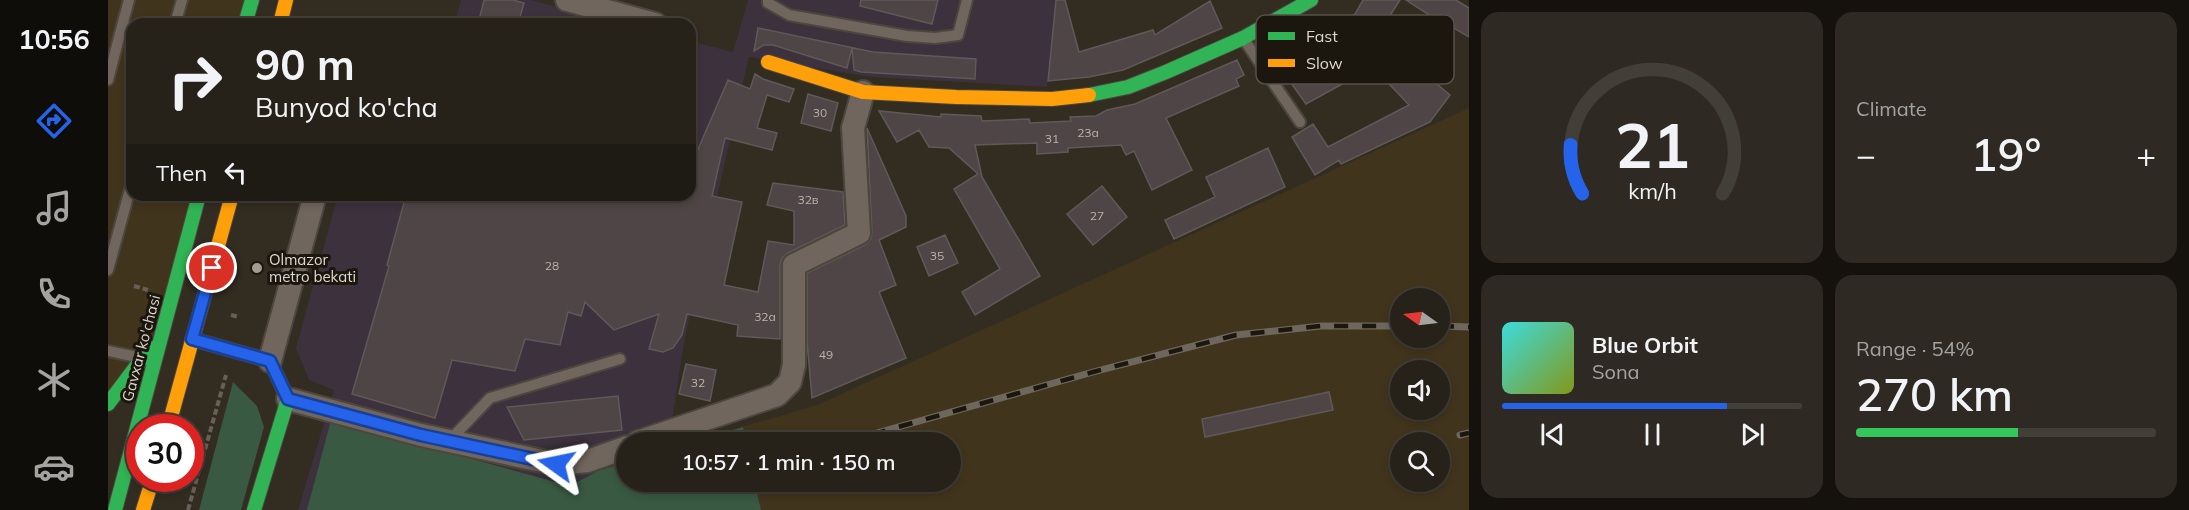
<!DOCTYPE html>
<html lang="en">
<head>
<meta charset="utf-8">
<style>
  :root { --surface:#262119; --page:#2e2922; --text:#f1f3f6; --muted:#a4a3a2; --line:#423e38; --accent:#2563eb }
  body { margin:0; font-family:Mulish,sans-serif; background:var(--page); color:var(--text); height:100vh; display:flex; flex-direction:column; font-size:22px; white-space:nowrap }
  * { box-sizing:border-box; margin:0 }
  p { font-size:20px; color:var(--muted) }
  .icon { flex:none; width:33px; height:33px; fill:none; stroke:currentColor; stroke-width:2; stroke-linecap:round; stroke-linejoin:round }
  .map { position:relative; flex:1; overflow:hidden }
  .side { display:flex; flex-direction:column; gap:12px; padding:12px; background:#15120e; width:720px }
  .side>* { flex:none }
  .banner { position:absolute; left:18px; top:18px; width:570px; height:183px; border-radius:18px; box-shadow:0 3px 9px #0003,0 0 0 2px var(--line); background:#262119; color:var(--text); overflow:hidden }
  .needle { width:39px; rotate:284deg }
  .buttons { position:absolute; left:1282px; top:288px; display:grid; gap:12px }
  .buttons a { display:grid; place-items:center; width:60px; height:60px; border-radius:50%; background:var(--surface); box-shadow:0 3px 9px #0003,0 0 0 2px var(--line); font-size:30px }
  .speed { position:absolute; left:18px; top:414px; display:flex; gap:12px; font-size:30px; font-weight:700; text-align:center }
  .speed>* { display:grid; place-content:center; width:78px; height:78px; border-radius:50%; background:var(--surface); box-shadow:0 3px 9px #0003,0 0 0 2px var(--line); line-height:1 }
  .speed .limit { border:9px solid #d22; background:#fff; color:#111 }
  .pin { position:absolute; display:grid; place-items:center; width:51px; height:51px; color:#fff; margin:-26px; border:3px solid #fff; border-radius:50%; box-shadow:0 2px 6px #0007 }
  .me { position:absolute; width:66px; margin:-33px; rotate:282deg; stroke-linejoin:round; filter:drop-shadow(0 0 4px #0008) }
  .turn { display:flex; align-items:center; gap:21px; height:126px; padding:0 30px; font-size:27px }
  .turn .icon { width:78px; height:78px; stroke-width:2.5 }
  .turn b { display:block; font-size:42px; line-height:51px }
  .then { display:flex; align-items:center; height:57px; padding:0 30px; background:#0003; gap:12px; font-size:22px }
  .big { font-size:45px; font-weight:600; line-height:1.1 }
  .side .card { flex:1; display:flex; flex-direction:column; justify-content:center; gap:9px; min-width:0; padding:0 21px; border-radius:18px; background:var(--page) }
  .side .dial { align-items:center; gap:0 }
  .dial svg { height:156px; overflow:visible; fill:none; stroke:var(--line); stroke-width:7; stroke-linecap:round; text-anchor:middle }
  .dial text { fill:var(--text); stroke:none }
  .song { display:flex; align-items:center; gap:18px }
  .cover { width:72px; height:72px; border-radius:9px; background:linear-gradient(135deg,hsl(180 70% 55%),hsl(70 70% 35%)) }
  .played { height:6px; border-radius:3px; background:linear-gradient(90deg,var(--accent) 75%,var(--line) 75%) }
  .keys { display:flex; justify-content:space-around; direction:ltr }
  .heat { display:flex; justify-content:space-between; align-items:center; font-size:33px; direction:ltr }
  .charge { height:9px; border-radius:4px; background:linear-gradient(90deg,#34c759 54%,var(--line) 0) }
  .side .tiles { flex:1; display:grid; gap:12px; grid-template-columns:repeat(2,1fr) }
  .trip { position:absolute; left:508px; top:432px; width:345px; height:60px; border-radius:30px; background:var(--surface); box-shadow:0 3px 9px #0003,0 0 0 2px var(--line); font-weight:600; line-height:60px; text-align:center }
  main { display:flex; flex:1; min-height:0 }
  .tabs { display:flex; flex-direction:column; width:108px; justify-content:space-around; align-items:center; background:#0f0d0a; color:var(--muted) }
  .tabs .icon { width:42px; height:42px }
  .tabs .active { color:var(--accent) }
  .tabs b { font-size:27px; color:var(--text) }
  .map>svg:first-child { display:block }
</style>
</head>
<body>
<main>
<nav class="tabs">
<b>10:56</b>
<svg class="icon active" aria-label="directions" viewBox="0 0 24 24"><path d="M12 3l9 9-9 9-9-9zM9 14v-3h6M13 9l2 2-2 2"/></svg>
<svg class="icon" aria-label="music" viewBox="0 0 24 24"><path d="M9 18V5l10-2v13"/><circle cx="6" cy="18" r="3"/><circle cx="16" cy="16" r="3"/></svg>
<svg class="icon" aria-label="phone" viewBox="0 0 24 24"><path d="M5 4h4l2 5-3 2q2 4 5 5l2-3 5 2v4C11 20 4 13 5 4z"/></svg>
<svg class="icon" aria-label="climate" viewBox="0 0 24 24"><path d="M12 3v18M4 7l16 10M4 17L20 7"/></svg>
<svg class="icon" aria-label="car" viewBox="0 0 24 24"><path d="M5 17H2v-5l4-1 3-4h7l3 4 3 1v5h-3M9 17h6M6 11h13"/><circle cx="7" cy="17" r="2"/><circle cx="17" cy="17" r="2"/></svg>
</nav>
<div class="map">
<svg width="1361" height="510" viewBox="0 0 1361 510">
  <rect width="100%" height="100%" fill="#322c21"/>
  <path fill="#41341d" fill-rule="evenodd" d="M0,0H144L137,24H24V195H91L54,332L0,404Z
    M1361,108V510H463L519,462V482H843V442H583L709,405ZM1293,298H1332V338H1293ZM1293,370H1332V410H1293ZM1293,442H1332V482H1293Z"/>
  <path fill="#3c313d" d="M353,0H423L517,24H346Z
    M640,0H948L939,87L762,77L641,57L577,337L561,440L519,442V458L490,471L463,510H190L226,390L201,380L188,348L230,195H582V41L625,52Z"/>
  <path fill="#395942" d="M125,382L149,406L156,427L133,510H91Z
    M223,420L462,486L490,471L519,462V482H646L653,510H199Z
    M635,427L638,442H583Z"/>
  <path fill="#4f4546" stroke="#5f5957" stroke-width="1.5" d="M376,0H405L416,3L410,24H370Z
    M753,0H830L824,24L752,6Z
    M948,0H957L971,52L1045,30L1047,35L1102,1L1114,28L1015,70L981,77L940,81Z
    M1255,0H1292L1270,34L1342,95L1322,122L1233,164L1231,160L1207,175L1184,137L1205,124L1220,147L1301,105L1265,67L1198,104L1166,59L1247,14Z
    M1298,0H1348L1361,8V37L1339,24L1338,26Z
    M650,28L765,52L868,59L867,79L753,72L746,70L744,48L739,68L665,45H656L646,51Z
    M1129,60L1136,75L1128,79L1131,86L1058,118L1084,170L1044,190L1026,151L1018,155L1013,145L960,148V152L929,154V143L867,145L874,177L932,276L867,315L854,292L892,269L846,189L870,174L841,148L821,147L811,130L789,142L771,111L833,117V114L873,116L874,121L921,119L922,123L963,121L962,117L988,116L999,110L1027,104Z
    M647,74L655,79L686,89L681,102L659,95L649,128L669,133L664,150L617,138L604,196L634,202L616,285L650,292L660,241L686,245V211L659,205L665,183L735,192L737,225L680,253L674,258L672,265V339L629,336L630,325L579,314L574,335L565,348L555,352L541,349L551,314L506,330L477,302L473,316L460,312L452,345L417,339L407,371L344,360L327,418L244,394L281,266L279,265L298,195H582V168L620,80L642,89Z
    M700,94L730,103L723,131L693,123Z
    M759,128L798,216V227L771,240L788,285L771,292L798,358L704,398L699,342V273L757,245L763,239L764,232Z
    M1160,148L1177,187L1066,239L1057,220L1107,197L1098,177Z
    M994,186L1019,217L985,245L959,214Z
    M837,235L850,263L821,276L809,247Z
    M578,364L608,370L602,401L571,394Z
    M1221,392L1225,410L1097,437L1094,419Z
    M510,396L514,430L416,440L399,407Z"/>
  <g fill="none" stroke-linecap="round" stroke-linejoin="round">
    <g stroke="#4c473e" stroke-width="14">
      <path id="lane" d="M21,0L14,26L24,28
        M660,0V3L681,15L799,36L827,38L850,35L859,0
        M67,24L74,0
        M1137,41L1192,122
        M0,80L14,26
        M0,270L24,182
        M0,351L29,357
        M341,441L382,398L512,359"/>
    </g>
    <g stroke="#4c473e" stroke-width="26">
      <path id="street" d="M459,0L547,24
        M162,361L207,195
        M180,399L313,435L448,464L480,461L519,447
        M530,442L669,395L682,382L686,365V265L751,233L745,128L755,92"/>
    </g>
    <g stroke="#4c473e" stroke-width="16">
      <path id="fast" d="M137,24L144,0
        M981,95L1020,87L1058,72L1135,38L1203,0
        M84,339L162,361L180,399L146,510
        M0,404L42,348
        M7,510L91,195"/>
    </g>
    <g stroke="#4c473e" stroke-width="16">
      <path id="slow" d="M172,24L178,0
        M660,62L755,92L848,97L944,99L981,95
        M60,428L124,195
        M35,510L45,478"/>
    </g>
    <path stroke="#686058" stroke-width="4" stroke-dasharray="6 3" stroke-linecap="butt" d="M26,286L40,290
      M123,315L131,317
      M80,510L118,375"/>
    <use href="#lane" stroke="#71665d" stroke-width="10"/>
    <use href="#street" stroke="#71665d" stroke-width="22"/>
    <use href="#fast" stroke="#30b455" stroke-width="14"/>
    <use href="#slow" stroke="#ff9f0a" stroke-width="14"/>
    <g stroke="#6e675e" stroke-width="7">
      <path id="rail" d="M1332,326L1361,327
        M1352,435L1361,433
        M737,442L985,372L1128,335L1213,326H1293"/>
    </g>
    <use href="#rail" stroke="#1b170f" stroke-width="4.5" stroke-dasharray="14" stroke-linecap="butt"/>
  </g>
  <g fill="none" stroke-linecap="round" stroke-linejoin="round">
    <g stroke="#184099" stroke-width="15">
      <path id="route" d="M104,268L84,339L162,361L180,399L313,435L448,464"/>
    </g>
    <use href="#route" stroke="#2563eb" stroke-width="10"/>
  </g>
  <circle fill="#a29c91" stroke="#1b170f" stroke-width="2" cx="149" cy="268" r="6"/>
  <g text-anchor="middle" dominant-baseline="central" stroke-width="6" stroke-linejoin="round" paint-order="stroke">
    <g font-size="12" fill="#bbb3ab">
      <text x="712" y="112">30</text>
      <text x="980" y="132">23а</text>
      <text x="944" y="138">31</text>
      <text x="700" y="199">32в</text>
      <text x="989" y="215">27</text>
      <text x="829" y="255">35</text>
      <text x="444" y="265">28</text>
      <text x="657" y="316">32а</text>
      <text x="718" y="354">49</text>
      <text x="590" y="382">32</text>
    </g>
    <g font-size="15" fill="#dfd8cd" stroke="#1b170f" text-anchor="start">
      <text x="161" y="259">Olmazor<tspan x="161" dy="17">metro bekati</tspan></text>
    </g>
    <g font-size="15" fill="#dfd8cd" stroke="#1b170f">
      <text transform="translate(33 348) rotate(-75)">Gavxar ko'chasi</text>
    </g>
  </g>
  <rect x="1148" y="15" width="198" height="69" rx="9" fill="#1b170f" stroke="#565148" stroke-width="1.5"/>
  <rect x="1160" y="32" width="27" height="8" fill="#30b455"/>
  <rect x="1160" y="59" width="27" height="8" fill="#ff9f0a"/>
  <g font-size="16" fill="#dfd8cd">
    <text x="1198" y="42">Fast</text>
    <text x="1198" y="69">Slow</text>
  </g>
</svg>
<div class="buttons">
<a><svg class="needle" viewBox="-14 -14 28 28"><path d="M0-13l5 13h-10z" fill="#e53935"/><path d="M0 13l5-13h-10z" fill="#a4a3a2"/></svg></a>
<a><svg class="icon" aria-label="sound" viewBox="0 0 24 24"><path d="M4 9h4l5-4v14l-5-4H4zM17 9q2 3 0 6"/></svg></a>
<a><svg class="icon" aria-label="search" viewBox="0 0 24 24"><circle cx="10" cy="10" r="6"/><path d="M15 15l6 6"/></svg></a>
</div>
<div class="speed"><div class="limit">30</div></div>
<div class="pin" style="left:104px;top:268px;background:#d93025"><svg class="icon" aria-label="arrive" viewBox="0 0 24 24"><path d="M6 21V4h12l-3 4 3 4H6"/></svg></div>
<svg class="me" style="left:448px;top:464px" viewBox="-20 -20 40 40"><path d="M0-17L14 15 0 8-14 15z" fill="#2563eb" stroke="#fff" stroke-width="4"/></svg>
<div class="trip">10:57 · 1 min · 150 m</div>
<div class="banner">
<div class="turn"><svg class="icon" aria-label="right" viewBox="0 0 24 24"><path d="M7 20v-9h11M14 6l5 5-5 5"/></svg><div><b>90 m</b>Bunyod ko'cha</div></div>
<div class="then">Then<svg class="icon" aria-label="left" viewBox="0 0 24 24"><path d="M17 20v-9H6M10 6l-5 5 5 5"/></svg></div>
</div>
</div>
<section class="side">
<div class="tiles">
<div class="card dial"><svg viewBox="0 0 100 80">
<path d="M14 69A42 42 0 1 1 86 69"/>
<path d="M14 69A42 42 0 0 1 8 44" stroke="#2563eb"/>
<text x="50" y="56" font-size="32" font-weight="700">21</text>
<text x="50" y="72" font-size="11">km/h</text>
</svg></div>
<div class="card"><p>Climate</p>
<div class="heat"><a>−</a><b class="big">19°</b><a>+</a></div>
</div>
<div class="card">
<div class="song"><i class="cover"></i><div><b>Blue Orbit</b><p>Sona</p></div></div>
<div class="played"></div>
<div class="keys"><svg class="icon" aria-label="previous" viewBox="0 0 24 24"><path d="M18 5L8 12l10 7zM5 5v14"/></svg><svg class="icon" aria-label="pause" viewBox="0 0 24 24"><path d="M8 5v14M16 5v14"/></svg><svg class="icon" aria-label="next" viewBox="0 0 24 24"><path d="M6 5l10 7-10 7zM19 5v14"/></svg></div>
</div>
<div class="card"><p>Range · 54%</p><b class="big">270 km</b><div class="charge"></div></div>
</div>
</section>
</main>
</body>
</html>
